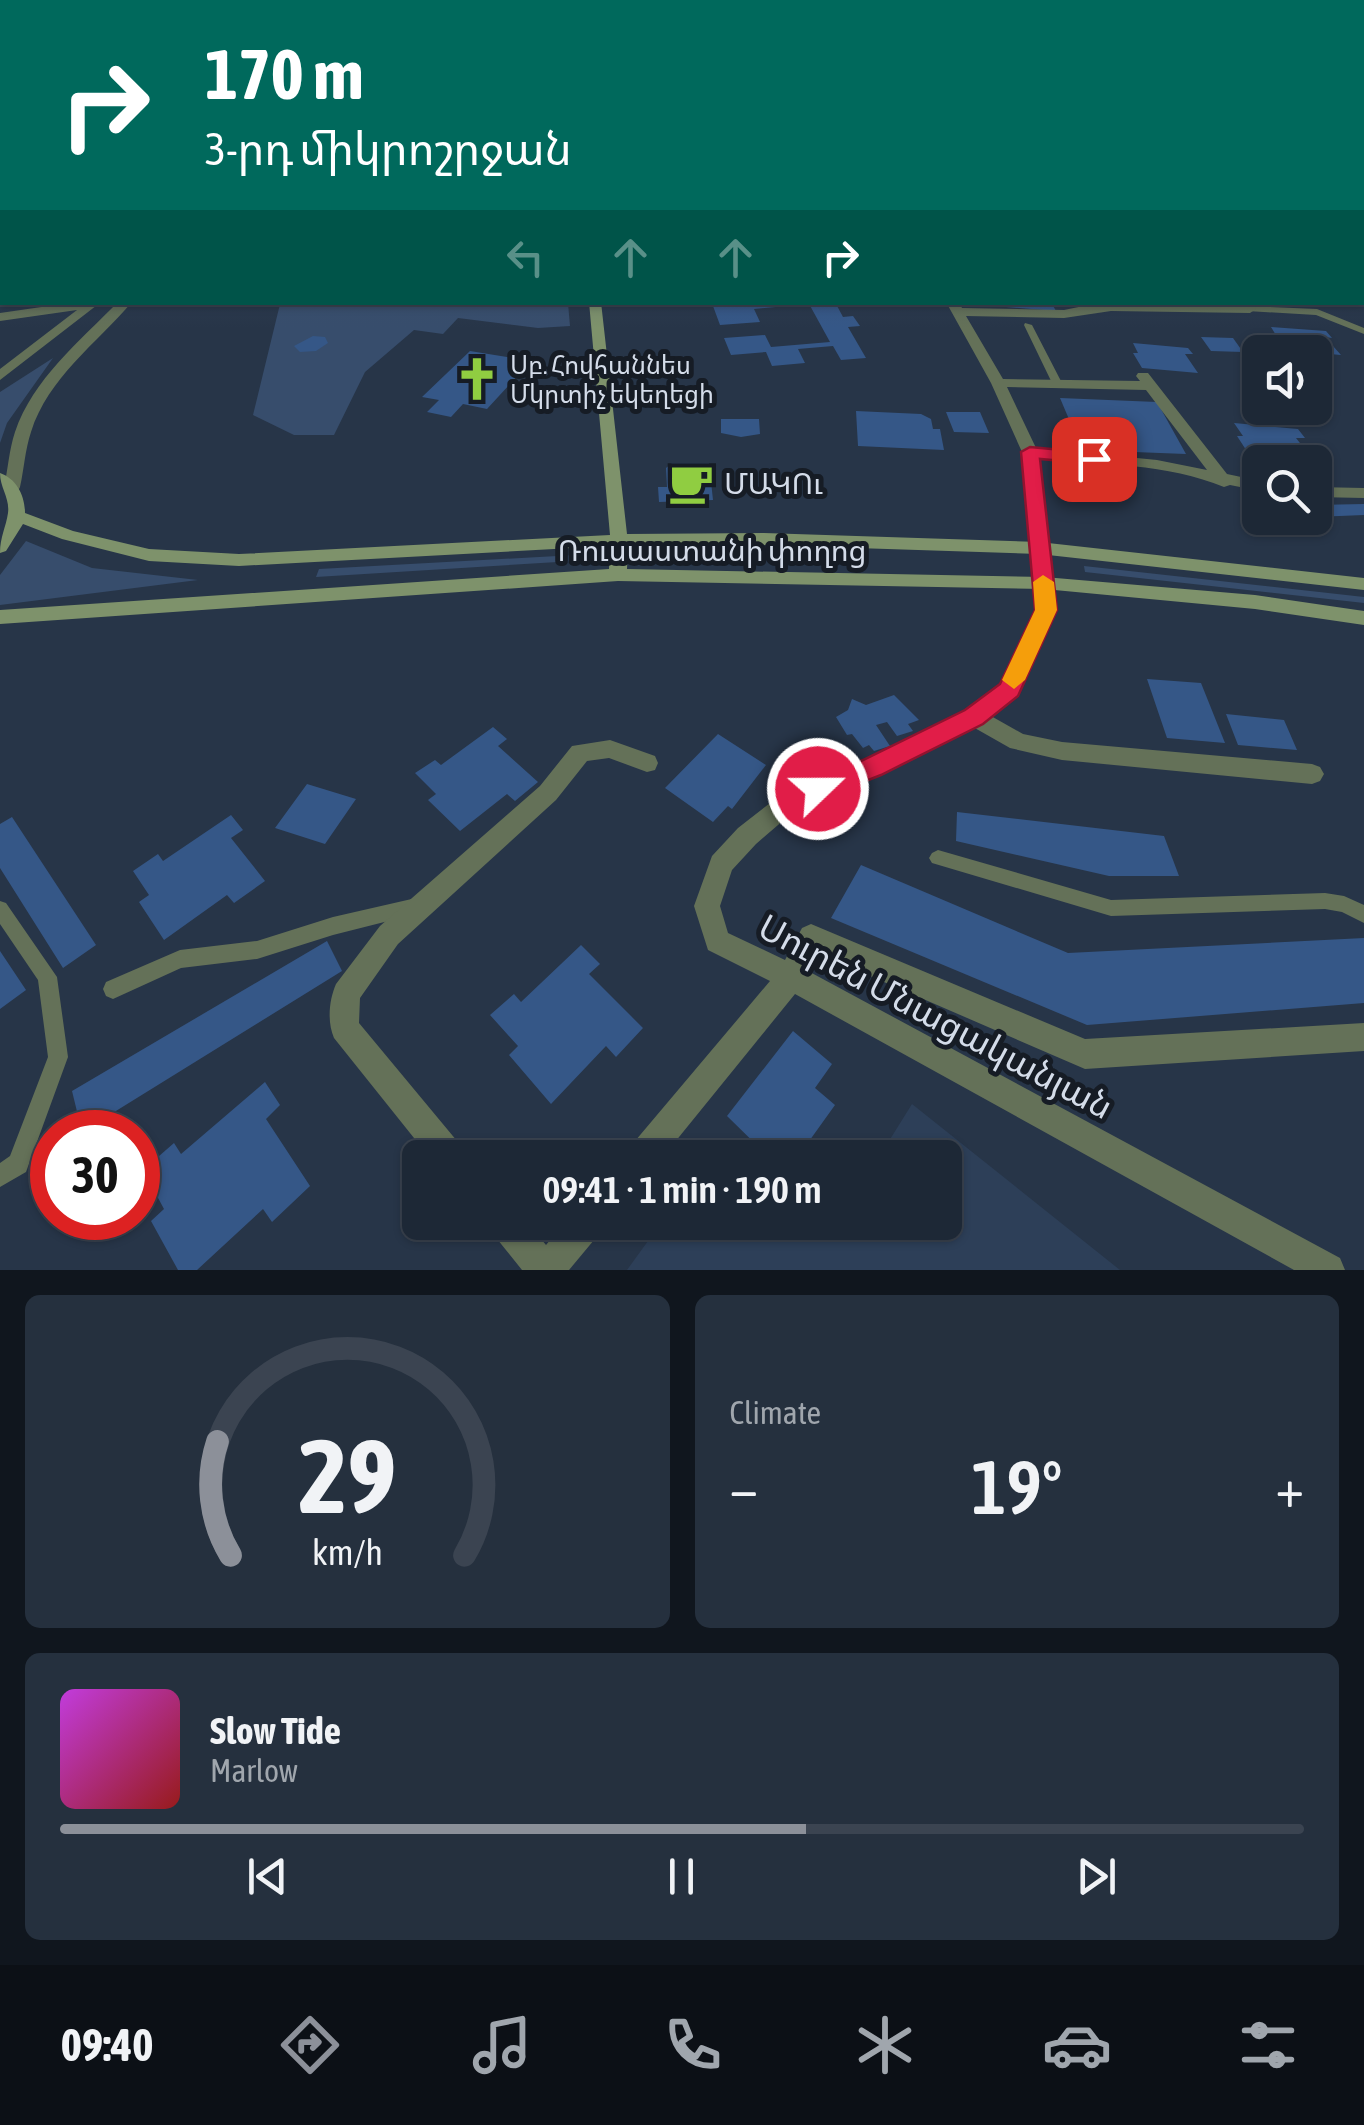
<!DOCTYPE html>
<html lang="en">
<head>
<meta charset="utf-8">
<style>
  :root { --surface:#1d2836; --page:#25303e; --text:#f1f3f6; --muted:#a0a6ad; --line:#3b4451; --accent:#8c9099 }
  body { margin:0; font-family:"Asap Condensed","Noto Sans Armenian",sans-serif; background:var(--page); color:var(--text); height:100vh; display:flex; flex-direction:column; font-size:38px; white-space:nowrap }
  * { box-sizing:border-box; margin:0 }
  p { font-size:32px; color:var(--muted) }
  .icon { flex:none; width:55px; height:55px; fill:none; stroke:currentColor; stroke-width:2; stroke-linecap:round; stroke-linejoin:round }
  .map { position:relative; height:1270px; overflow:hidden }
  .panel { display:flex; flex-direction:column; gap:25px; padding:25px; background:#10161e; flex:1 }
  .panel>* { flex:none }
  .banner { position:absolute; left:0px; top:0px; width:1365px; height:305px; box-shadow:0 2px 8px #0004,0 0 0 2px var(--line); background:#00695c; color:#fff; overflow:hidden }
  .controls { position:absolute; left:1242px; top:335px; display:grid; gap:20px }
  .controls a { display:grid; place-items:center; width:90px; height:90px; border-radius:15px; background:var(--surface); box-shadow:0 2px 8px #0004,0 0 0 2px var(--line); font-size:50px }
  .speed { position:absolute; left:30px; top:1110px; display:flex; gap:20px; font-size:50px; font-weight:700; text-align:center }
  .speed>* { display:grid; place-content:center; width:130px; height:130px; border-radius:50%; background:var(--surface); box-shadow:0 2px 8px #0004,0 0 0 2px var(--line); line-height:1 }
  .speed .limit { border:15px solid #d22; background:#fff; color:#111 }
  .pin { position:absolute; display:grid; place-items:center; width:85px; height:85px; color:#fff; margin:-42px; border-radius:20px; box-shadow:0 5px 15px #0006 }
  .me { position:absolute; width:110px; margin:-55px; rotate:68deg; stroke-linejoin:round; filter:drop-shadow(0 0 8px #0008) }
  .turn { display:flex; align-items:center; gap:35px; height:210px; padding:0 40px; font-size:45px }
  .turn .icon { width:130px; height:130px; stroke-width:2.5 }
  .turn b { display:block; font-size:70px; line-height:85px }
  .lanes { display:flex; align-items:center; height:95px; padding:0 40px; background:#0003; justify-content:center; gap:50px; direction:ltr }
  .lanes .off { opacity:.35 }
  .big { font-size:75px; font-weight:600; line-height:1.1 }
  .panel .tile { flex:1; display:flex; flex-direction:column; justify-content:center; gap:15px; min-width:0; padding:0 35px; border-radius:15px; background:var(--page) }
  .panel .dial { align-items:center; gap:0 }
  .dial svg { height:260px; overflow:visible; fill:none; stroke:var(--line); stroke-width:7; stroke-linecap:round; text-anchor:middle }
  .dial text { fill:var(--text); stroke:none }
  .song { display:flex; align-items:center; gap:30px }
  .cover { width:120px; height:120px; border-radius:15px; background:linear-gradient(135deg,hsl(290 70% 55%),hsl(0 70% 35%)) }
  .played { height:10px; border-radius:5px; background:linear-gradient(90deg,var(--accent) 60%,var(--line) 60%) }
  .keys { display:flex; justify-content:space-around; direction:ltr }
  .heat { display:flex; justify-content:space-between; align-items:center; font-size:55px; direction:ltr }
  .panel .tiles { flex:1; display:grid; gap:25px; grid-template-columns:1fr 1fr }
  .tile:last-child { grid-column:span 2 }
  .trip { position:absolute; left:402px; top:1140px; width:560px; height:100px; border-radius:15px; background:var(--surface); box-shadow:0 2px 8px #0004,0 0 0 2px var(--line); font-weight:600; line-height:100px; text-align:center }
  .tab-bar { display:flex; height:160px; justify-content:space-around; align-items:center; background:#0c1016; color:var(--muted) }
  .tab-bar .icon { width:70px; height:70px }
  .tab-bar .current { color:var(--accent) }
  .tab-bar b { font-size:45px; color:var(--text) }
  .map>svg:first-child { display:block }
</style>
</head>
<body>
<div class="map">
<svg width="1364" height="1270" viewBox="0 0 1364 1270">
  <rect width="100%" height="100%" fill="#273548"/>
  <path fill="#2d3f58" d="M912,1104L1120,1270H627L661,1223H812L829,1238L840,1223L945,1222V1158L879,1157Z"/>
  <path fill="#374d6c" d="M300,302L568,303L570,326L538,328L458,318L443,334L414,330L365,372L334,435H294L253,415L280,304Z
    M53,358L7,423L0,443V392Z
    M26,541L92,568L198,580L0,605V575Z
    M575,555L574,561L316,577L319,569Z
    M1084,566L1364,597V603L1085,572Z"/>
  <path fill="#355787" d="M740,302H798V305L754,309L760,322L720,325L713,306Z
    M808,302H835L843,317L853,316L860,326L848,327L866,358L841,360L833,346L798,349L805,363L772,366L766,352L731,355L724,338L765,335L771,347L830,342Z
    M1004,302H1051L1056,311L1006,307Z
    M1271,327L1326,331L1332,338L1325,337L1341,355L1285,350Z
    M313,336L325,337L328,343L316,351L300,352L294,346Z
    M1201,337L1233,338L1243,352L1211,351Z
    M1133,343L1188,348L1193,354H1185L1198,373L1142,368L1133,353H1138Z
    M470,351L531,361L487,409L463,404L451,417L427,412L439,400L422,397Z
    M1060,398L1157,402L1186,454L1082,450Z
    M856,411L921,414L931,419L933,429H940L944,450L858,446Z
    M946,412H980L989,433L954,432Z
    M721,419H759L760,434L741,437L721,433Z
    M1234,423L1298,429L1305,438H1296L1315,462L1250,456L1237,436H1243Z
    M672,463H709L713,500L659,502L658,487H667L666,468Z
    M1364,504V515L1315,517V505Z
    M1147,679L1201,683L1225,743L1167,738Z
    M894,695L919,720L908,724L913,731L897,736L887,722L876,725L890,746L874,751L869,745L863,748L852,734L847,735L836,717L848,710L852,699L866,705Z
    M1226,714L1284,720L1297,750L1238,745Z
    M493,727L507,739L498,746L538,782L515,801L507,794L460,831L428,800L436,794L415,773L435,760L441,765Z
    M718,734L766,765L732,809L728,806L713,822L665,788Z
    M307,784L356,799L325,844L275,828Z
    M957,812L1164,836L1179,876H1109L956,841Z
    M231,815L243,830L231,838L265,881L234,903L227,895L164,940L139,902L149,895L133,871L158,854L163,861Z
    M12,817L96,945L63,968L0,868V824Z
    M861,865L1068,953L1364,938V1003L1087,1025L831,918Z
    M327,941L342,971L82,1132L72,1091Z
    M581,945L600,964L589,974L643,1028L616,1057L606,1046L551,1104L509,1055L518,1046L490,1015L514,994L521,1002Z
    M0,951L26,990L0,1009Z
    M793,1031L832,1064L815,1088L835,1105L797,1158H770L727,1116Z
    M265,1082L280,1105L266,1119L310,1186L272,1222L263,1209L197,1270H178L151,1221L164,1209L143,1170L174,1143L181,1154Z"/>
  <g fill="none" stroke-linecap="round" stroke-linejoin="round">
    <path fill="#647158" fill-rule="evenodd" d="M2,151V155L0,156V152Z
      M0,263H2V268H0Z
      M0,280H2V289L0,290Z
      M1250,306L1317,309L1364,328V334L1316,315L1247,311L1246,309Z
      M1025,323L1032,325L1063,385L1062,387L1053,385L1024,325Z
      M938,850L1111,900L1325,893L1344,896L1364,905V923L1342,912L1325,909L1111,916L932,863L929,858L932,853Z
      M416,898L422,900L425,906L422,912L416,914L333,935L257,959L181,968L113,999L106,996L103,989L106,982L180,950L257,941L333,917Z
      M0,901L6,903L57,977L68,1057L26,1172L0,1187V1163L10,1156L48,1057L38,980L0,924Z"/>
    <path fill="#647158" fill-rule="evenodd" d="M1362,220H1364V227H1362Z
      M76,302H101L0,380V369L77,310L0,321V313Z
      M118,302H132C96,344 48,378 31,432C25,450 24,469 20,487L18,491H6L4,487C8,469 9,450 15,432C33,379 80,341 118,302Z
      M946,302H959L962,308L1064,310L1103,302L1240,305L1238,302H1251L1256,309L1250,313L1111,311L1064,318L966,316L1003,379L1140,381L1136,376L1138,373H1148L1227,474L1260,481V491L1230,485L1224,487C1169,464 1099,464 1039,458L1056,609L1017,696L991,716L1023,734L1062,742L1312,764L1320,767L1324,774L1320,781L1312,784L1062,760L1010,748L973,727L880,774L799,807L756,844L732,870L720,906L728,933L785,960L802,928L811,924L1085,1039L1364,1023V1051L1085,1069L817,953L808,971L1340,1258L1345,1270H1294L795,994L662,1158H625L630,1147L770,981L708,950L694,906L712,856L738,828L783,793L864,760L966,711L1001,685L1036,609L1022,452L991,383ZM1007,387L1146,390L1207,470L1157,460L1036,448Z
      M1315,487L1364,488V498L1315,497Z
      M610,740L655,756L658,763L655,770L647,772L609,758L587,761L556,800L398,944L360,998L359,1023L462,1147L467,1158H430L334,1038C327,1022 329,1000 336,984L380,926L540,786L572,746Z
      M489,1222H527L546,1245L565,1222H603L599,1234L569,1270H522L493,1234Z"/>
    <path fill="#7e926b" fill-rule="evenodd" d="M1362,150L1364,151V157L1362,156Z
      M1362,166L1364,167V173H1362Z
      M589,302H601L627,534L764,533L1039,542L1364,578V590L1039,554L764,545L628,546L627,569L1044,577L1255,595L1364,611V625L1255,609L1044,589L618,581L0,624V610L609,569L610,546L239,566L149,561L62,539L23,524L6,551L0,553C0,537 6,527 8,513C10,498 0,488 0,473C17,479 25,496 25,513L73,531L149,549L239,554L610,535Z"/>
  </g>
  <linearGradient id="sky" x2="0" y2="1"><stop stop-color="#151d28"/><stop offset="0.46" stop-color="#41516a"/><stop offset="1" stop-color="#41516a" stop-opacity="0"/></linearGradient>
  <rect width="1364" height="328" fill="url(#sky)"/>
  <path fill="#e11d48" stroke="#92132f" stroke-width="2.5" d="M1030,447L1094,453L1103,459L1094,464L1040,459L1057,610L1018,696L983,724L881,775L818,800L809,797L805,789L809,781L863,760L965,710L1000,684L1035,610L1021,452Z"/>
  <path fill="#f59e0b" d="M1043,575L1054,582L1057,610L1025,680L1014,689L1002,680L1035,610L1033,582Z"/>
  <defs>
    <g id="church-bare" transform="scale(3.45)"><path d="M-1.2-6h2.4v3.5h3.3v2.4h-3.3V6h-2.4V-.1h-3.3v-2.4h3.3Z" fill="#90cd41" stroke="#161c25" stroke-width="2.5" paint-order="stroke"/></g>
    <g id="cafe-bare" transform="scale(3.45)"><path d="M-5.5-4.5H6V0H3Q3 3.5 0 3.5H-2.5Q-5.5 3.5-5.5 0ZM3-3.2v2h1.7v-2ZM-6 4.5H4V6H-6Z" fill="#90cd41" stroke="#161c25" stroke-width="2.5" paint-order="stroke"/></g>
  </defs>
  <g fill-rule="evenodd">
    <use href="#church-bare" x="477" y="379"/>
    <use href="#cafe-bare" x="691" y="483"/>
  </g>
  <g text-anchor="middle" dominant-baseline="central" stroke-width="10" stroke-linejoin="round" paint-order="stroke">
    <g font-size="25" fill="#d4dce9" stroke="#161c25" text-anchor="start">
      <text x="510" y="365">Սբ. Հովհաննես<tspan x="510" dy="29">Մկրտիչ եկեղեցի</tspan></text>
    </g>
    <g font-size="30" fill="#d4dce9" stroke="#161c25" text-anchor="start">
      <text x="724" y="483">ՄԱԿՈւ</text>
    </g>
    <g font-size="30" fill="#d4dce9" stroke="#161c25">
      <text x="712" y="550">Ռուսաստանի փողոց</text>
    </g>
    <g font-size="35" fill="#d4dce9" stroke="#161c25">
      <text transform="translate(936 1016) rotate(28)">Սուրեն Մնացականյան</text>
    </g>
  </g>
</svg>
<div class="controls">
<a><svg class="icon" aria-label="sound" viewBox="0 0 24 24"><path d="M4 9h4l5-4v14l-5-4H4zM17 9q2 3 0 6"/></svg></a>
<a><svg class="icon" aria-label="search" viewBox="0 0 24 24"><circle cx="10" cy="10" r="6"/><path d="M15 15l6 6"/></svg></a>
</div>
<div class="speed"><div class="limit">30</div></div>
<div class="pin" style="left:1094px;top:459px;background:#d93025"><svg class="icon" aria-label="arrive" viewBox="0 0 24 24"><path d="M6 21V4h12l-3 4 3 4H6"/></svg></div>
<svg class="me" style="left:818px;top:789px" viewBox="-20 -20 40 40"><circle r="17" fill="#e11d48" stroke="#fff" stroke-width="3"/><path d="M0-11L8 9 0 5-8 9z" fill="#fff"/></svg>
<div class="trip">09:41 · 1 min · 190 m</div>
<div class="banner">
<div class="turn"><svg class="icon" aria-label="right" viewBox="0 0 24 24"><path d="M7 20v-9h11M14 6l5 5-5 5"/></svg><div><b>170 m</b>3-րդ միկրոշրջան</div></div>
<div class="lanes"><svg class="icon off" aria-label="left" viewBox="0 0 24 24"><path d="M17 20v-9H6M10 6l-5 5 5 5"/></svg><svg class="icon off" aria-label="ahead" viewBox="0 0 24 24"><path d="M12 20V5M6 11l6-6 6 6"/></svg><svg class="icon off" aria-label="ahead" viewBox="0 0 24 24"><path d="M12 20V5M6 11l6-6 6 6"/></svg><svg class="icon" aria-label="right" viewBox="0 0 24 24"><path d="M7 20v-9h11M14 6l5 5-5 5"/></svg></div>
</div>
</div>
<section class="panel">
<div class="tiles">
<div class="tile dial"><svg viewBox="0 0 100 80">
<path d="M14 69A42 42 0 1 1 86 69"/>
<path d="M14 69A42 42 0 0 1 10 34" stroke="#8c9099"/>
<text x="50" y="56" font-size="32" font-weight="700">29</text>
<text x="50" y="72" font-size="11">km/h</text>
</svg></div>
<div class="tile"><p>Climate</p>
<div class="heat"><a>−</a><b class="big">19°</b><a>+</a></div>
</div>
<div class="tile">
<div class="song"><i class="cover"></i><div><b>Slow Tide</b><p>Marlow</p></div></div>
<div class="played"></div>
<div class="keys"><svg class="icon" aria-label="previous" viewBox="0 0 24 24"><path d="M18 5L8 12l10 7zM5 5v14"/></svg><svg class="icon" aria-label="pause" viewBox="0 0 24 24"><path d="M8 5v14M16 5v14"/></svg><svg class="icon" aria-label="next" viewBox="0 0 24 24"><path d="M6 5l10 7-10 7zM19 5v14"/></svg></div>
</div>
</div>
</section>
<nav class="tab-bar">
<b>09:40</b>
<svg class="icon current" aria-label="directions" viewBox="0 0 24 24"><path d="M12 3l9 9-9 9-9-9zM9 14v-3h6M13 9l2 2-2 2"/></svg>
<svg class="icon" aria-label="music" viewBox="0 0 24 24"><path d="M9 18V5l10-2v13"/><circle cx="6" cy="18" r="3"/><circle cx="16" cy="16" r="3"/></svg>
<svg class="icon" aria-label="phone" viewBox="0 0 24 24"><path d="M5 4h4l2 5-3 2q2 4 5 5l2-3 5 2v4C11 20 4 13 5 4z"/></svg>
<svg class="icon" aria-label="climate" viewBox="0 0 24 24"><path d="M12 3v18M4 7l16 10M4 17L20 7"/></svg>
<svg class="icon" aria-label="car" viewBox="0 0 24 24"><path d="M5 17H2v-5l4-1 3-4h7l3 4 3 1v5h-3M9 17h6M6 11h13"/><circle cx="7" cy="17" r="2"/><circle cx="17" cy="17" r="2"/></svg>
<svg class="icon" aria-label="filters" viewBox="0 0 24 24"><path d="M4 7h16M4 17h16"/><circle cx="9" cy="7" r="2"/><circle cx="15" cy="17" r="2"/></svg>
</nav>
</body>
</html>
